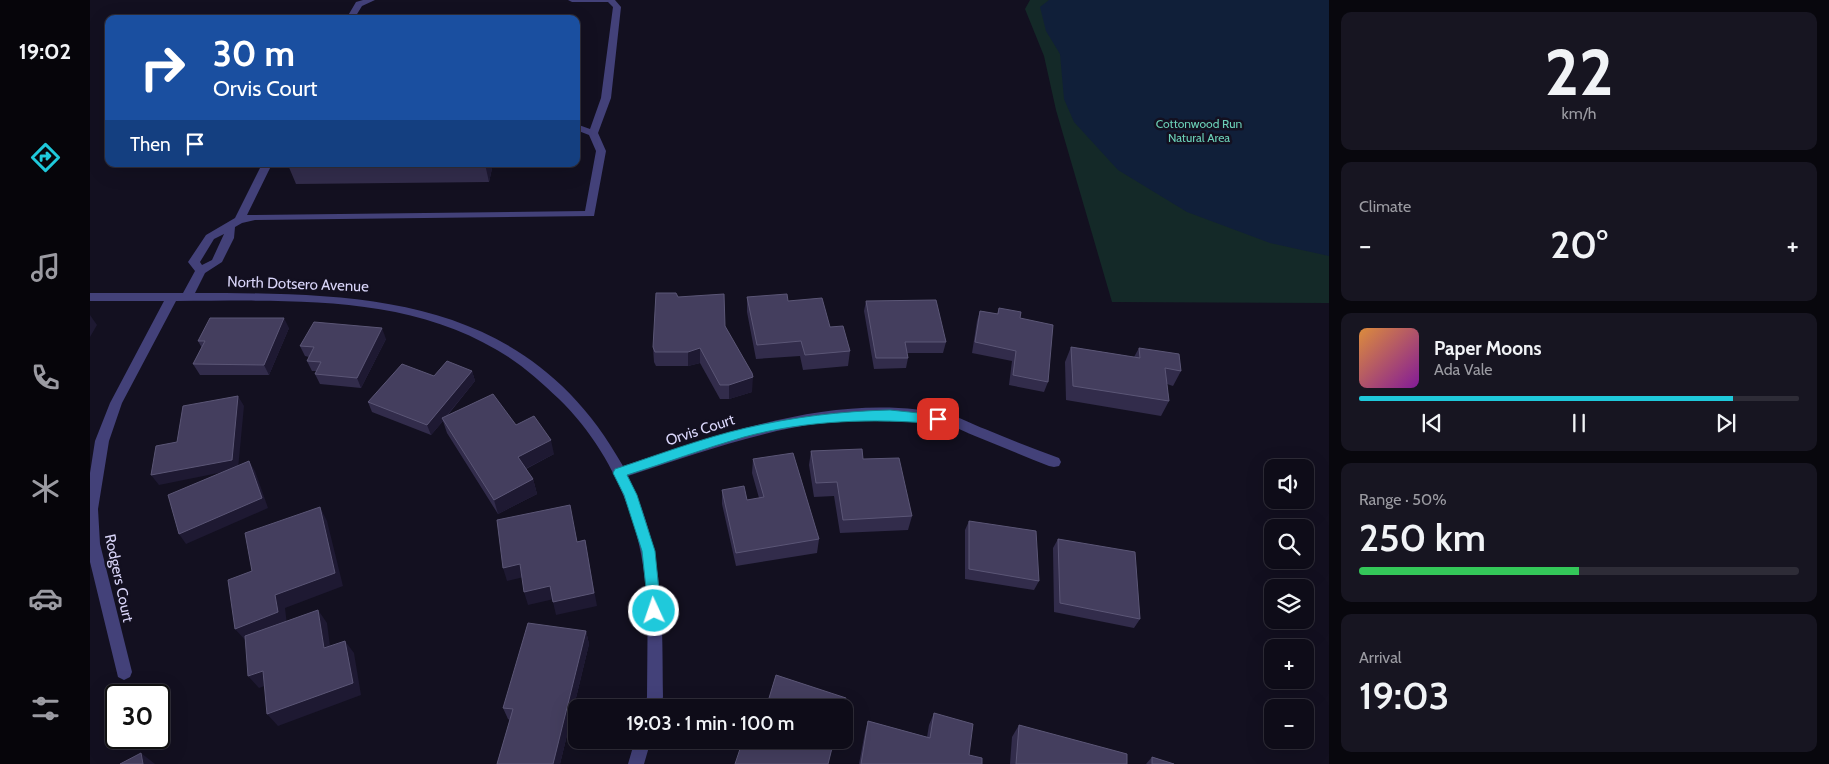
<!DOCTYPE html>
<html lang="en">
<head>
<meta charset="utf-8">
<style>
  :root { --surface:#0e0c18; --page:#171521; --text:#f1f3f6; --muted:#9b9ba2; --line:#2e2c37; --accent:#1fc9db }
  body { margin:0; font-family:Cabin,sans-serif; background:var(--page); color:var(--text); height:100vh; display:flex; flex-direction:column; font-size:19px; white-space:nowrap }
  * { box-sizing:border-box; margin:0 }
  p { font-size:16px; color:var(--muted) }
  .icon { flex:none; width:28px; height:28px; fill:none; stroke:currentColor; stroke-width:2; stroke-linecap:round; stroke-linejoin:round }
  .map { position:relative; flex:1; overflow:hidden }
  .side { display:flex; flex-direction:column; gap:12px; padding:12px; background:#08070d; width:500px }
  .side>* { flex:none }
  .guide { position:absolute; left:15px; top:15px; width:475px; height:152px; border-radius:10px; box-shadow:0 5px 20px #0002,0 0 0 1px var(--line); background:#1a4fa0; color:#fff; overflow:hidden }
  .tools { position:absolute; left:1174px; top:459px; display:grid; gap:10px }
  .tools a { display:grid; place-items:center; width:50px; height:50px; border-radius:10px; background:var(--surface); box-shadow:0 5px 20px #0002,0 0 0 1px var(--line); font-size:25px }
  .speed { position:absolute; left:15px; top:684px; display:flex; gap:10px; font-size:25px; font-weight:700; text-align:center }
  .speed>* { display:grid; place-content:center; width:65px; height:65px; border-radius:50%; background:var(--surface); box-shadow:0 5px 20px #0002,0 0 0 1px var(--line); line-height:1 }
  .speed .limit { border:2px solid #111; border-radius:8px; background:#fff; color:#111 }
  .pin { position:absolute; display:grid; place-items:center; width:42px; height:42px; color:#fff; margin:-21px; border-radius:10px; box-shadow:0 2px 8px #0006 }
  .me { position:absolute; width:55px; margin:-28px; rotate:357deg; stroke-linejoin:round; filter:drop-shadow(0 0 4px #0008) }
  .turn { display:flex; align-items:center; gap:18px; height:105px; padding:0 25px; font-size:22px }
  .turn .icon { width:65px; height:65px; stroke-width:2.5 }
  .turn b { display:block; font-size:35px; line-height:42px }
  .then { display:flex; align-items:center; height:48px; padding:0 25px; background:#0003; gap:10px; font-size:19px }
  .big { font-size:38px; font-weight:600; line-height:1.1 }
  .side .tile { flex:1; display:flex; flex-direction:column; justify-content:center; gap:8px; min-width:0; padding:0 18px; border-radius:10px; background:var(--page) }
  .side .dial { align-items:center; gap:0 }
  .dial b { font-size:65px; line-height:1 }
  .song { display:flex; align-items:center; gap:15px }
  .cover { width:60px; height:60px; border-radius:8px; background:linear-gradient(135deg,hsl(30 70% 55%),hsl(290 70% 35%)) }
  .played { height:5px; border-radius:2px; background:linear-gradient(90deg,var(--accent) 85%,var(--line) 85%) }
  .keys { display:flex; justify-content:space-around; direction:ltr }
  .heat { display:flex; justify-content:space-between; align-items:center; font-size:28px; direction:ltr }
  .charge { height:8px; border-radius:4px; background:linear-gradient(90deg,#34c759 50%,var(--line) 0) }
  .trip { position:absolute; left:478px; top:699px; width:285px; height:50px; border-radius:10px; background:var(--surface); box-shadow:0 5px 20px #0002,0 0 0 1px var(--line); font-weight:600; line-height:50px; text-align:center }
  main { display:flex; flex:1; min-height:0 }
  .dock { display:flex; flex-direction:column; width:90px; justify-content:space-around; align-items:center; background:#06050a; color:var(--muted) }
  .dock .icon { width:35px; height:35px }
  .dock .on { color:var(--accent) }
  .dock b { font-size:22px; color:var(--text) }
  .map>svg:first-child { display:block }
</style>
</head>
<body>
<main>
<nav class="dock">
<b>19:02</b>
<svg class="icon on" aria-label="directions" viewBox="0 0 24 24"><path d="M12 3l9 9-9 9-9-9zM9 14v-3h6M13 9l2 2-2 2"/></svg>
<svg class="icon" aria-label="music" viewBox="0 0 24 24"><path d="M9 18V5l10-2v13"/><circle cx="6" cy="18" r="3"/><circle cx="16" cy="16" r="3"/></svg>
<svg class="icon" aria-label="phone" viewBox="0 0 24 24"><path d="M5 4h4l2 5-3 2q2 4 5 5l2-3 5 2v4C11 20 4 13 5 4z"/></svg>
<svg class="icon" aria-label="climate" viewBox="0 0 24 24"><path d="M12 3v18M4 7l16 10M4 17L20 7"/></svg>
<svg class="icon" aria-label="car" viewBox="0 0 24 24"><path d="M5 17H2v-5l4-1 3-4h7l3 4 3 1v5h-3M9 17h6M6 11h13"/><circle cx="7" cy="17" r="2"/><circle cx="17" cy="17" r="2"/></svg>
<svg class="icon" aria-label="filters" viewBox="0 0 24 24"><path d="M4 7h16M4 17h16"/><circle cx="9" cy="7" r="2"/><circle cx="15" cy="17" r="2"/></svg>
</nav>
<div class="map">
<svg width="1239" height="764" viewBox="0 0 1239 764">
  <rect width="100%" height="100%" fill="#131020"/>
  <path fill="#142928" d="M940,0H1239V303L1022,302L966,110L954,56L935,9Z"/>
  <path fill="#101f39" d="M959,0H1239V256L1180,243L1097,212L1028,170L984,122L974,99L970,54L956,31L950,7Z"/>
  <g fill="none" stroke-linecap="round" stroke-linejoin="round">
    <path fill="#434179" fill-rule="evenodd" d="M273,0H285L272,6L264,19H256L266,2Z
      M478,0H525L531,7L521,98L508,133L516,151L504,216L165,220L152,223L145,227L144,238L132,262L115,273L105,293C278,293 438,296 533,466C636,433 753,389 863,416C874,419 884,425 895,429C919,439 944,449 969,458L971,462L969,466L964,467L959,466C934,456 910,446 885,436C877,433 869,428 861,426C752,401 641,442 538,476C575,552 572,615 573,697L570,708H554L557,697C557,649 560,601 551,554C540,496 511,440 469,399C450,381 430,363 407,350C312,293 192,301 86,301L32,403L19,441L8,509L10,544L42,672L40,677L34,680L28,677L0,562V473L5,441L20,403L74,301H0V293H93L105,271L98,262L116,235L145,218L172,164H182L157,215L495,211L506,151L499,135L486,130V124L500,129L511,98L523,7L518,2H482ZM134,234L122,260L112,265L110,262L124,239Z
      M545,740H561L554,764H538Z"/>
  </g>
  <path fill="#322c4b" d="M199,164H403L399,182L206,184L198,165Z
    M588,297L635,326L662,392L639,399H630L610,363L598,366H566L564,362L563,347Z
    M657,297L698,301L740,327L760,351L758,366L713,370L710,356L666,359L657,312Z
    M776,301L856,342L853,353H817L818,358L816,368L784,369L774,311Z
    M909,308L930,318L958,382L954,392L919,385L922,361L882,353L887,321L890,311L907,314Z
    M199,328L179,375H110L103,364L112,348L108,341Z
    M296,339L271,388L230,384L225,374L226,371H222L217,361L219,357L215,356L210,346Z
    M981,347L1044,357L1049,348L1091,371L1083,386L1077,384L1079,401L1071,416L976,400L975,362Z
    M382,371L385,381L357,416L426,425L464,454L436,469L443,479L447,494L408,514L357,433L353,421L341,435L282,412L278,402L344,376Z
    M721,451L773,459L822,516L818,530L750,533L744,496L724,497L719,465Z
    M663,459L729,539L727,553L646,566L632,504V490L657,500L669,498L662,473Z
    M879,521L949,581L944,590L875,579V530Z
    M968,539L1050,619L1044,628L964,612L963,548Z
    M496,631L499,644L470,764H407L420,720L418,719L413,708Z
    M844,713L879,755L892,764H769L775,732L778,721L837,737L839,725Z
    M929,725L1037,764H920L922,737Z
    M1062,757L1084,764H1056Z"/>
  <path fill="#1e1932" d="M395,164H403L399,182Z
    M0,315L7,325L0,337Z
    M194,318L199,328L179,375L174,365Z
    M292,328L296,339L271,388L267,378Z
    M610,348V363L598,366V352Z
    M382,371L385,381L353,420L352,418L353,421L341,435L337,425Z
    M663,377L662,392L639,399V385Z
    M148,396L154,406L148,469L69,485L61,475Z
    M461,440L464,454L431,471L428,457Z
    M159,461L165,471L178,508L96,544L89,534Z
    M443,479L447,494L408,514L404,500Z
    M230,507L237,521L253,586L195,608L197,625L156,641L145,629L185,595Z
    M495,540L507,606L466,615L463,602Z
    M430,564L434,577L417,581L413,568Z
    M460,586L464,599L438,605L434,592Z
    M228,610L237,623L242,661L234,648Z
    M496,631L499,644L470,764H463Z
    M255,641L264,653L271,695L188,726L177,714Z
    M173,671L183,683L169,688L158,676Z
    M51,753L65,764H53Z"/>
  <path fill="#443e5e" stroke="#5b5676" d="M199,164H362L198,165Z
    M566,293H586L588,297L634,294L635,326L662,373L663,377L639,385H630L610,348L598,352H565L563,347Z
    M697,294L698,301L732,298L740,327L753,326L760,351L715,355L711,341L667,345L657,297Z
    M846,300L856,342H815L818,358H786L776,301Z
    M909,308L931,312L930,318L963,325L958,382L923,375L926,351L885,342L890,311L908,314Z
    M120,318H194L174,365L103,364L115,341H108Z
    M224,322L292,328L267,378L225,374L231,362L217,361L224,347L210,346Z
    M981,347L1050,358L1049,348L1089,354L1091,371L1075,368L1079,401L983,386Z
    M357,361L382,371L337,425L278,402L312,364L344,376Z
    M403,394L426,425L444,416L461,440L428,457L443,479L404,500L352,418Z
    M148,396L142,460L61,475L66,446L87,442L93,406Z
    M772,449L773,459L809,458L822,516L753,520L747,482L726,483L721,451Z
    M703,453L729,539L646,553L632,490L654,486L657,500L674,497L663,459Z
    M159,461L172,498L89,534L78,495Z
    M480,505L487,542L495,540L504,593L463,602L460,586L434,592L430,564L413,568L407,520Z
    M230,507L245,573L185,595L188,612L145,629L138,580L162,571L155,533Z
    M879,521L946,531L949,581L879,569Z
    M968,539L1045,552L1050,619L970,603Z
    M228,610L234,648L255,641L263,683L177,714L173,671L158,676L155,636Z
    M438,623L496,631L463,764H407L423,709L413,708Z
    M686,675L756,698L753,708H676Z
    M844,713L883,724L879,755L892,758V764H771L778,721L840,738Z
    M929,725L1037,754V764H926Z
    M653,740H744L738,764H645Z
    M51,753L53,764H30Z
    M1062,757L1084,764H1062Z"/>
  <path fill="#1fc9db" stroke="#14838e" d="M800,410L848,415L854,419L848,424C784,418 717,420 654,437C615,448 576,463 537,475L547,495L565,551L571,611L569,616L564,618L559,616L552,551L534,495L523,473L525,469C568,455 612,438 656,428C703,417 752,411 800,410Z"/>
  <g text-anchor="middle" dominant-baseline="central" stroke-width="5" stroke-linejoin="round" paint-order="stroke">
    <g font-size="12" fill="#6bcfb6" stroke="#131020">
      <text x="1109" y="123">Cottonwood Run<tspan x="1109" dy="14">Natural Area</tspan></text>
    </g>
    <g font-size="15" fill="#d9d5f9" stroke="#131020">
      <text transform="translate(208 284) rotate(2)">North Dotsero Avenue</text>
      <text transform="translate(610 430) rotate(-18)">Orvis Court</text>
      <text transform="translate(29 578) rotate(78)">Rodgers Court</text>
    </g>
  </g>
</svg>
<div class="tools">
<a><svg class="icon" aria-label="sound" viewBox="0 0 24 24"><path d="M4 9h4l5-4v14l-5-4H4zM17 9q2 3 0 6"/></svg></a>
<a><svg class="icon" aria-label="search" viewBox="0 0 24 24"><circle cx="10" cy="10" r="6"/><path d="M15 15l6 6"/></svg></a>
<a><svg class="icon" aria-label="layers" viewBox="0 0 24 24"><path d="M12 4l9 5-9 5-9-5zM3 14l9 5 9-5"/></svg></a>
<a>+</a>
<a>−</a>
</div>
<div class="speed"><div class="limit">30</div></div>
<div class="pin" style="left:848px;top:419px;background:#d93025"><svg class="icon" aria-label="arrive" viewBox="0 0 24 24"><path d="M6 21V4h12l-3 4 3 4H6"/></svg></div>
<svg class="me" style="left:564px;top:611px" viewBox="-20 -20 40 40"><circle r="17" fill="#1fc9db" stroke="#fff" stroke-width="3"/><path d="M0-11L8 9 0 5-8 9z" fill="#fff"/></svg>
<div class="trip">19:03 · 1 min · 100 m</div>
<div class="guide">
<div class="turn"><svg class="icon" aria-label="right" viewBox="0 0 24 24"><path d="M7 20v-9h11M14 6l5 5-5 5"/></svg><div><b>30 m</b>Orvis Court</div></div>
<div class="then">Then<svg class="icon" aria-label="arrive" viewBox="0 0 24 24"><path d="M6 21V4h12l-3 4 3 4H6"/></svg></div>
</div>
</div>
<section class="side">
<div class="tile dial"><b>22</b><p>km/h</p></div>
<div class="tile"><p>Climate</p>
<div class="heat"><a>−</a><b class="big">20°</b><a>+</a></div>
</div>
<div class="tile">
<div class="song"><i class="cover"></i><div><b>Paper Moons</b><p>Ada Vale</p></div></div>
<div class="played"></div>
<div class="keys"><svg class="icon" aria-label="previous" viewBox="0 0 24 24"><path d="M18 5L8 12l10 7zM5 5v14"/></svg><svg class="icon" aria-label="pause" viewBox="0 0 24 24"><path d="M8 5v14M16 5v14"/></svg><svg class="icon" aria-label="next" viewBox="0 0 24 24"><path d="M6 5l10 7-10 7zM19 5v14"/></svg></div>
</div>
<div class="tile"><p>Range · 50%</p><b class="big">250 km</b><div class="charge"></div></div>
<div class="tile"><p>Arrival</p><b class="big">19:03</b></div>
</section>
</main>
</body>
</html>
